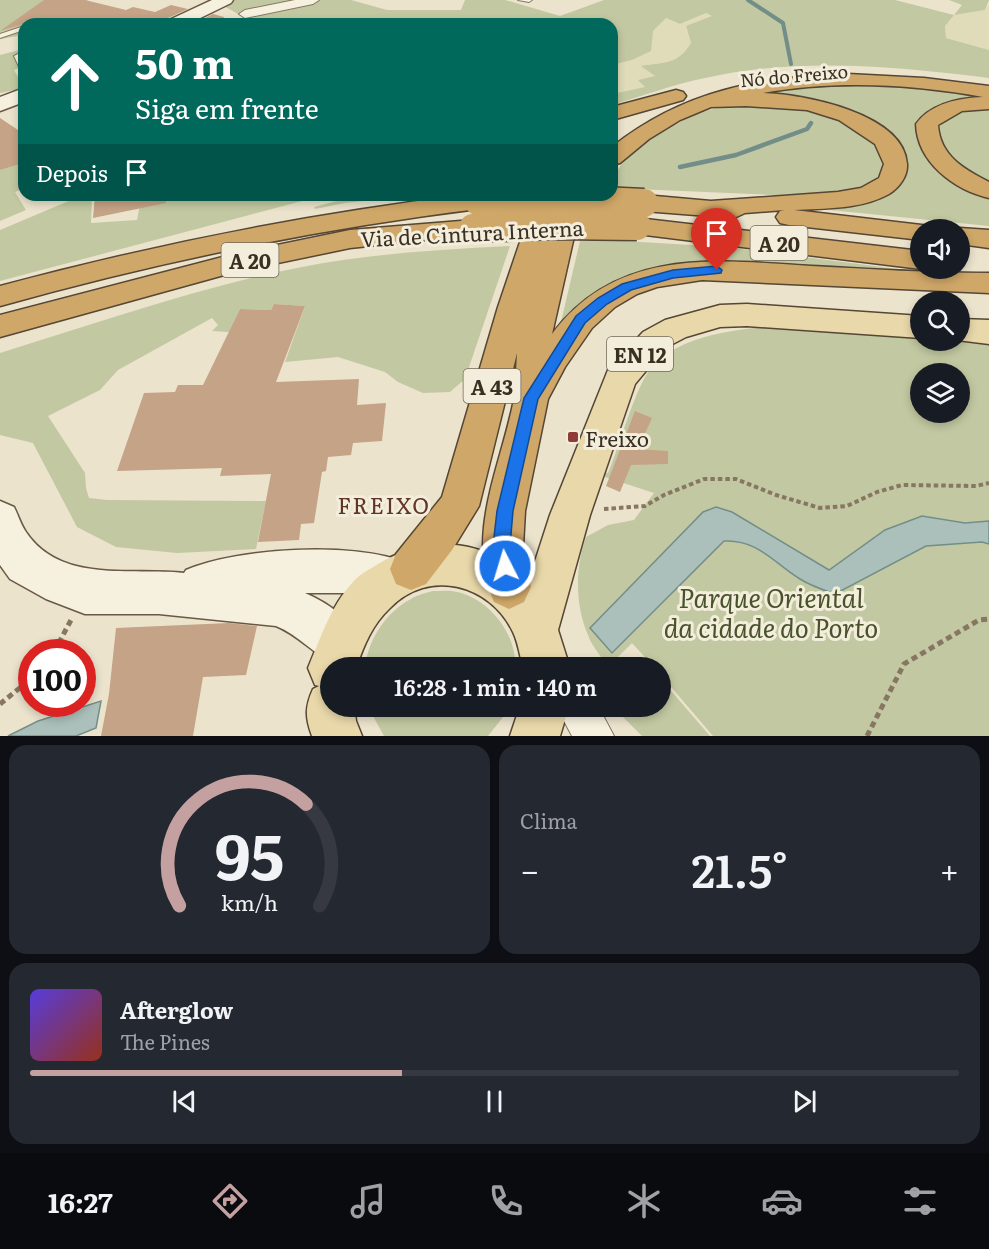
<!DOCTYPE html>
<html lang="pt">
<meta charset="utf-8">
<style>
:root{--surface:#171b24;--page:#242831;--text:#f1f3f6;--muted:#9ea1a6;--line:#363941;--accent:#c5a0a0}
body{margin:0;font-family:Literata,serif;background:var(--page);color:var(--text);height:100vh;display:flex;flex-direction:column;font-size:22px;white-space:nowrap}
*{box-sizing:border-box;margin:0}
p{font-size:20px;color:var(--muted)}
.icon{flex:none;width:33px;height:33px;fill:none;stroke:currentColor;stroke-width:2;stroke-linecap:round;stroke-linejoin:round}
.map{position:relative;height:736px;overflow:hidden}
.panel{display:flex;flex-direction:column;gap:9px;padding:9px;background:#0d0f14;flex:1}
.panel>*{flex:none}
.hud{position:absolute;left:18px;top:18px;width:600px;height:183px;border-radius:18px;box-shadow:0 3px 9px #0003;background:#00695c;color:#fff;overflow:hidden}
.tools{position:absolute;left:910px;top:219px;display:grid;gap:12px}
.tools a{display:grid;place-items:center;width:60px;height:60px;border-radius:50%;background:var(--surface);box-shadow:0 3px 9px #0003;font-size:30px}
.speed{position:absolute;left:18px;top:639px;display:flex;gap:12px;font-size:30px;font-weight:700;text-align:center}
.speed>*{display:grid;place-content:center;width:78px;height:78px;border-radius:50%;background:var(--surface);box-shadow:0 3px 9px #0003;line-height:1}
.speed .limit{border:9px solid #d22;background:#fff;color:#111}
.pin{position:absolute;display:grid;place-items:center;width:51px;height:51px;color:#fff;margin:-62px -26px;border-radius:50% 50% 50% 0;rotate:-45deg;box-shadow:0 0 6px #0007}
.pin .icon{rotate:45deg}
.me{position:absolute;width:66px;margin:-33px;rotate:355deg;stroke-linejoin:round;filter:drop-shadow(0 0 4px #0008)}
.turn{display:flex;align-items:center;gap:21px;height:126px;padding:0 18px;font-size:27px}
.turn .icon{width:78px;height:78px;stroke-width:2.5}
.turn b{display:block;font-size:42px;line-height:51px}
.then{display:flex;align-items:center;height:57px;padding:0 18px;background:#0003;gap:12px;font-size:22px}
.big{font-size:45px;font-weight:600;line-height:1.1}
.panel .card{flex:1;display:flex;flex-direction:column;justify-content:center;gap:9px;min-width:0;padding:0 21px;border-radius:18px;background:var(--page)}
.panel .dial{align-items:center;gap:0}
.dial svg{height:156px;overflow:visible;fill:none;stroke:var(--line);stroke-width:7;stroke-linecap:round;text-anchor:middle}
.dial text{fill:var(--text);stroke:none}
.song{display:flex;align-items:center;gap:18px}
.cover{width:72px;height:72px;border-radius:9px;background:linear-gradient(135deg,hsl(250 70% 55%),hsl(10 70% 35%))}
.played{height:6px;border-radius:3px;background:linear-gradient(90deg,var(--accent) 40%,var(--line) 40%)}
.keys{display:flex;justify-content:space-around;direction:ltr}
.heat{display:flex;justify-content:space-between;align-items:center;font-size:33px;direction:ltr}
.panel .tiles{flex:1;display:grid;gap:9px;grid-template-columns:1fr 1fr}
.card:last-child{grid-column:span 2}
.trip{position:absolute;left:320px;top:657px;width:351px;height:60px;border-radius:30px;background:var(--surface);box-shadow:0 3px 9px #0003;font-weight:600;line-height:60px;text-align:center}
.tab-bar{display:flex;height:96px;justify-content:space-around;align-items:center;background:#090b0e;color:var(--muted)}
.tab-bar .icon{width:42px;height:42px}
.tab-bar .active{color:var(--accent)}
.tab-bar b{font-size:27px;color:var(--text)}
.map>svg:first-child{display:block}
.farmland{fill:#e0dcba}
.green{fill:#c2c8a1;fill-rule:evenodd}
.water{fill:#acc0bb;stroke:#738e89;stroke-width:1.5}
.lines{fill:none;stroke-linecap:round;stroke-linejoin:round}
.stream-far1{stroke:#738e89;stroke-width:4}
.stream{stroke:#738e89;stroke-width:4.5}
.building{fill:#c5a386}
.lane-casing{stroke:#877762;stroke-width:2}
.street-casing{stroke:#877762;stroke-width:2}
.secondary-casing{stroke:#695844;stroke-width:3}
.primary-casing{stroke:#554635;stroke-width:3}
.highway-casing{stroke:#554635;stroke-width:3}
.path-far1{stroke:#877762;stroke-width:4;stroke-dasharray:4.5 3;stroke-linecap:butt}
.path{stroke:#877762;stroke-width:5;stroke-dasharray:6 4;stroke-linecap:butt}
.lane{fill:#f6f0df;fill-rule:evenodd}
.street{fill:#f6f0df;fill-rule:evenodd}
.secondary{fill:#f6f0df;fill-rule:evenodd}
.primary{fill:#e9d8a9;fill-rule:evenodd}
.highway{fill:#cfa768;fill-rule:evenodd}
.highway-bridge-far1-casing{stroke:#554635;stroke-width:25;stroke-linecap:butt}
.highway-bridge-casing{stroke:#554635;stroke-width:31;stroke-linecap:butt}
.highway-bridge-far1{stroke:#cfa768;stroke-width:22}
.highway-bridge{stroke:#cfa768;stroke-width:28}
.route{fill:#1a73e8;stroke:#114b97;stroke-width:1.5}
.poi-dot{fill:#903b38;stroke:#f3eddb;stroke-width:2}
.labels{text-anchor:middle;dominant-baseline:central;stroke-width:6;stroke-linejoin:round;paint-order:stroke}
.far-street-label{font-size:18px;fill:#392f23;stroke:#f3eddb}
.shield{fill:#f3eddb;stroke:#71685a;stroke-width:1.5}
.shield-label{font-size:20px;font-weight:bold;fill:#392f23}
.street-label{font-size:21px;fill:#392f23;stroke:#f3eddb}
.poi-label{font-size:21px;fill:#392f23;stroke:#f3eddb;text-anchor:start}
.neighbourhood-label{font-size:22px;letter-spacing:1.5px;fill:#613627;stroke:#f3eddb}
.near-park-label{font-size:26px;font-style:italic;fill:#48532c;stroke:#f3eddb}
</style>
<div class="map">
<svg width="989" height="736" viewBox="0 0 989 736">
<rect width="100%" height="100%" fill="#ebe3cc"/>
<!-- farmland -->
<g class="farmland">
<polygon points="989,5 989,50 946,38 945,26 954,15 985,10"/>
<polygon points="706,13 713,17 686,29 691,43 684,55 677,60 642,66 655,76 639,80 645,87 612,94 612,65 632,60 650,42 653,31 666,18 680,24"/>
</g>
<!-- green -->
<g class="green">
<polygon points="0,0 88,0 68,16 24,24 24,35 0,39"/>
<polygon points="233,0 305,0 238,14 222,5"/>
<path d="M319,0h32l36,10h74l4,-10h40l55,16 44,-16h291l59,15 8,-10 -13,-5h40l-4,10 -31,5 -9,11 1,12 43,12v28c-94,-12 -190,-21 -284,0 -31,6 -62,18 -93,27v-11l33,-7 -7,-7 17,-4 -14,-10c23,-4 37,-1 50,-23l-5,-17 26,-10 -6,-3 -26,11 -14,-6 -13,13 -2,20 -19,9 -20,5v-41h-355l-14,-7z"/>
<polygon points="23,49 24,66 14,70 18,77 24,79 24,88 0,93 0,55"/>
<path d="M831,84l89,2 69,10c-15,4 -31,2 -46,7 -10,3 -17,8 -22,16 -20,30 48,63 68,77v30l-189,-19 90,-18 -6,-57 -130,-38 20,-5z"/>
<path d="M754,101l74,11 45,26 12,28 -9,13 -10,7 -26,7 -65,2 -163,-7c0,-34 68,-69 97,-78 15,-4 30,-7 45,-9z"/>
<path d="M989,106v77c-16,-9 -64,-37 -47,-60 5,-6 12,-12 19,-14 8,-3 19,-2 28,-3z"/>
<polygon points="24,163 24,188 15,192 26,210 0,221 0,170"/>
<polygon points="83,195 92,195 91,223 137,220 142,195 325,195 0,281 0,230"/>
<polygon points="359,195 416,195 345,203 315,209 314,207"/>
<path d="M606,240l120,7 203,26 -211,-11c-39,2 -89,8 -122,31 -11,8 -21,18 -31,29h-4l19,-81z"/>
<path d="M510,246l-45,133 -15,13 -27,1 -25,-11 -13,-10 -47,-15 -53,5 20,-56 -31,-2 -3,6 -31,-1 -11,23 -17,-1 6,-6 -6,-7 -94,52 -18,20 -52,26 37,57 1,15 3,10 18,2 159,1 -10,48 -79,4 -61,-6 -39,-20 -44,-84 -33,-8v-82c112,-34 226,-76 343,-93 55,-8 111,-11 167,-14z"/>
<path d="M761,327l228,17v392h-276l-53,-62v-6l-6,-1 -22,-24 -24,24c-6,-10 -16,-20 -20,-32 -13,-30 -13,-67 -2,-98l22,-12 26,-5 20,-27 -52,-17 1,-4 5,1c11,-25 28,-89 44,-106 28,-30 70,-35 109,-40zM921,374h39v38h-39z"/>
<path d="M433,591c8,0 17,-1 24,1 32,7 60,42 58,75h-150c3,-27 21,-55 46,-68 6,-4 15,-6 22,-8z"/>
<polygon points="660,678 710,736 642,736 623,717 634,712 631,707 660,706"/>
<polygon points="368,707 368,706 507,707 503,717 488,736 384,736"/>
</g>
<!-- water -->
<g class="water">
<path d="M716,507l16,5 97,58 56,-40 37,-14 43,7 24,-2v23l-7,-2 -56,4 -91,48c-12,-4 -24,-8 -35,-15 -26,-16 -43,-40 -76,-38l-112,112 -22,-25 113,-116z"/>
<polygon points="101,701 96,728 76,736 8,736 38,721"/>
</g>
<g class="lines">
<!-- stream-far1 -->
<polyline class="stream-far1" points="748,0 783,23 791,64"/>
<!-- stream -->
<polyline class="stream" points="680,167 736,155 807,129 811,123"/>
</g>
<!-- building -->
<g class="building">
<polygon points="44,0 85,0 126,10 133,7 155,12 171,5 188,9 168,18 165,24 23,24 0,31"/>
<polygon points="213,14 224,17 223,24 193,24"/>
<polygon points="0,118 24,134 24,163 0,170"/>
<polygon points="95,195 165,195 166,203 93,218"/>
<polygon points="274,304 305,306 276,382 359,379 357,405 386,403 382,441 353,443 351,455 328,457 326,471 322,472 314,523 301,524 299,540 258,542 271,474 220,476 222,468 117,471 144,393 175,392 178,385 203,385 240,309 271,310"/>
<polygon points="635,411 652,418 638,449 668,451 668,464 631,465 620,492 606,486"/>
<polygon points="229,623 257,626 246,675 203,677 193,736 101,736 109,694 116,628"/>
</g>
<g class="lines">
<defs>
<g id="lane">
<polygon points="518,0 532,0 529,2"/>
<polygon points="24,26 24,30 0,38 0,34"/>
<polygon points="18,54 24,61 24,71 20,69 14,56"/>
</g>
<g id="street">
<polygon points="295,0 319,0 313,4 245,18 239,14 245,10"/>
<polygon points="556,706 598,706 614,736 572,736"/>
</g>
<g id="secondary">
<polygon points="212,0 233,0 231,3 188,24 167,24 169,20"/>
<polygon points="24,88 24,102 0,111 0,97"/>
<path d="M0,501l14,6c4,8 7,18 12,25 35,52 105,35 158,41l2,-3c52,-22 168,-29 221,-7l6,15 -6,15 -15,6 -47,-6h-40c23,10 45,25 55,49l-7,16 -16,7c-23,-10 -38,-30 -61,-39l-117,-12h-74l-39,-15 -36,-20 -10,-14z"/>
</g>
<g id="primary">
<path d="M747,304l174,12v22l-174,-12 -27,1 -34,10 -21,11 -30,36 -45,131 -32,115 12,38h-47c-3,-12 -5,-26 -10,-36 -23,-48 -84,-64 -123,-24 -18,17 -26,37 -34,60h-26v38h24l2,15 6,15h-50c-7,-19 -7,-29 1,-47l6,-3 -4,-1 -7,-17c14,-33 24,-67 51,-92 5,-4 13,-8 19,-12 40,-24 85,-27 126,-3 10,6 18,10 25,19l21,-65 58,-145 35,-38 22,-12 55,-15z"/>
<polygon points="960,319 989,320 989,344 957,340 960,340"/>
<polygon points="520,706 569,706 560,736 510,736"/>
</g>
<g id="highway">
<path d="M848,74l76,4 65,8v23l-27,2 -24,14c2,31 26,44 51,57v16c-35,-8 -72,-36 -73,-74 15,-21 43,-26 67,-27 -70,-13 -149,-17 -220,-4 39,1 141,20 144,71 1,12 -8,24 -18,30 -29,16 -64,14 -95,16l136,16 3,4h-12v10l-132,-15 -9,-2 -4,-6 4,-6 4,-1 -39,3 -11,5 -90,-7 -9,-3 -4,-5 4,-5 9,-3 67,6 127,-9 23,-4 18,-10 5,-14 -9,-20 -36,-24 -32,-10 -61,-4 -35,1 -31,13 -31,19 -29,24 -8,2v-18c72,-57 147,-70 236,-73z"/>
<polygon points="676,90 683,92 686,96 683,100 612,120 612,107"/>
<path d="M465,195h19l7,6 -4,5 -9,3c-162,20 -321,53 -478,97v-20c153,-41 308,-72 465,-91z"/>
<path d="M562,195l7,6 -2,3 3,-4 9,-3 9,3 4,5 -19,36 -21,93c65,-87 163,-74 259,-68 60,3 119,7 178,7v20l-287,-13 -45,7 -20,7 -22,13 -23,21 -27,39 -17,32 -23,112 -2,35 8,41 -7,15 -15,7 -15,-7c-29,-69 7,-135 20,-203 2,-15 2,-31 3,-46l-38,153 -27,44 -26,34 -15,6 -15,-6 -6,-15 6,-15 46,-57 56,-190 22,-65 27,-46z"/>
<polygon points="637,218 921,251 921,268 924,268 921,269 637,234 628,232 624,226 628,220"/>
<polygon points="473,220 482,222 486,228 482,234 350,248 235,272 0,337 0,315 234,254 350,230"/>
<polygon points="960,228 989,230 989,248 960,244 960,230 952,230"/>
</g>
</defs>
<!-- lane casing -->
<use href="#lane" class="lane-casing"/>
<!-- street casing -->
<use href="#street" class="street-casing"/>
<!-- secondary casing -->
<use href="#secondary" class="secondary-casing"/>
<!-- primary casing -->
<use href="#primary" class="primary-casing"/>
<!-- highway casing -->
<use href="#highway" class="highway-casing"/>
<!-- path-far1 -->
<polyline class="path-far1" points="604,509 645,506 664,495 704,479 736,479 776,495 820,508 847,506 877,492 902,485 976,486 989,483"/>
<!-- path -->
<g class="path">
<polyline points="54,652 71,620"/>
<polyline points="0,704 32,678"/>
<polyline points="867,736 904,664 979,620 989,619"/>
</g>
<!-- lane -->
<use href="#lane" class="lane"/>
<!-- street -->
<use href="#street" class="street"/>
<!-- secondary -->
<use href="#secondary" class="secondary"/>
<!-- primary -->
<use href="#primary" class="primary"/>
<!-- highway -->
<use href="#highway" class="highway"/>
<defs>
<polyline id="highway-bridge-far1" points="536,200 571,200"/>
<g id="highway-bridge">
<polyline points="478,201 559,199 644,203"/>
<polyline points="473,228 555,225 637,226"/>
</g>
</defs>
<!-- highway-bridge-far1 casing -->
<use href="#highway-bridge-far1" class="highway-bridge-far1-casing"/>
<!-- highway-bridge casing -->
<use href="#highway-bridge" class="highway-bridge-casing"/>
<!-- highway-bridge-far1 -->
<use href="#highway-bridge-far1" class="highway-bridge-far1"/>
<!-- highway-bridge -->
<use href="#highway-bridge" class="highway-bridge"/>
</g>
<!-- route -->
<polygon class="route" points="717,266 722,270 721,273 673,278 631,290 607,304 585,323 538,399 513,511 510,546 514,566 512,573 505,575 499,573 493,546 497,511 524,398 576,316 598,298 622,284 673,270"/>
<!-- markers -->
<rect class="poi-dot" x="567" y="431" width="12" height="12" rx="3"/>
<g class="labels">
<!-- far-street labels -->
<g class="far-street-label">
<text transform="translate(794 75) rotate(-5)">Nó do Freixo</text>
</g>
<!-- shield labels -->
<g class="shield">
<rect x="750.5" y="226" width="57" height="34" rx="4.5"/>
<rect x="221.5" y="243" width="57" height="34" rx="4.5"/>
<rect x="607" y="337" width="66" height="34" rx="4.5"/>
<rect x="463.5" y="369" width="57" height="34" rx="4.5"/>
</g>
<g class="shield-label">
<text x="779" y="243">A 20</text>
<text x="250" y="260">A 20</text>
<text x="640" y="354">EN 12</text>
<text x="492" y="386">A 43</text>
</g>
<!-- street labels -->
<g class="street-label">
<text transform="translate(472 232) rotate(-3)">Via de Cintura Interna</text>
</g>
<!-- poi labels -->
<g class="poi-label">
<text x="585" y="437">Freixo</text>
</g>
<!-- neighbourhood labels -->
<g class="neighbourhood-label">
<text x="384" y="504">FREIXO</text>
</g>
<!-- near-park labels -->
<g class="near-park-label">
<text x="771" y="596">Parque Oriental<tspan x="771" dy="30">da cidade do Porto</tspan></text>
</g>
</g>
</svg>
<div class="tools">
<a><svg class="icon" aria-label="sound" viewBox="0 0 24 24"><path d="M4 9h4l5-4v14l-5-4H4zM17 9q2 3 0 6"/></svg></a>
<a><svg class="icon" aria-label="search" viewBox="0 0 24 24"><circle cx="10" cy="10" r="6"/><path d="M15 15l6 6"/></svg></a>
<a><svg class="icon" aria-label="layers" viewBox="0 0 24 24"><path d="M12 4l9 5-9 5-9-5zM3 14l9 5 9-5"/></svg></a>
</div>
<div class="speed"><div class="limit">100</div></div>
<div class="pin" style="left:717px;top:270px;background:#d93025"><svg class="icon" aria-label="arrive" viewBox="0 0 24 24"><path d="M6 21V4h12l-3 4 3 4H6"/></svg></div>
<svg class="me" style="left:505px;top:566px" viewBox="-20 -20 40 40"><circle r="17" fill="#1a73e8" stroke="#fff" stroke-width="3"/><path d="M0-11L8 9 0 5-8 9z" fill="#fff"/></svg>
<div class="trip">16:28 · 1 min · 140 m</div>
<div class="hud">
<div class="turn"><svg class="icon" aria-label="ahead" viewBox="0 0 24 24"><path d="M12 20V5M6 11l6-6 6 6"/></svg><div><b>50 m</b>Siga em frente</div></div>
<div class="then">Depois<svg class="icon" aria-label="arrive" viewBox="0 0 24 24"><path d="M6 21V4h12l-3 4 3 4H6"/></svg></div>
</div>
</div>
<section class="panel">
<div class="tiles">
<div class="card dial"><svg viewBox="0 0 100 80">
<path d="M14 69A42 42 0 1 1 86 69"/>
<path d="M14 69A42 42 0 0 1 79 17" stroke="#c5a0a0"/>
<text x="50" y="56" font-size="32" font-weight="700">95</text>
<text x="50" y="72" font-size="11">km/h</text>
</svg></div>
<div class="card"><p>Clima</p>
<div class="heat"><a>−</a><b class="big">21.5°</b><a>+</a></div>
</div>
<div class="card">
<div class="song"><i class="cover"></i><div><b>Afterglow</b><p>The Pines</p></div></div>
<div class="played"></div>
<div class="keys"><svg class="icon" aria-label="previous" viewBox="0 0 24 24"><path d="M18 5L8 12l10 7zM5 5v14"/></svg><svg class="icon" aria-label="pause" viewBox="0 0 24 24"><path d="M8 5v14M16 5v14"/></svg><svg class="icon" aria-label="next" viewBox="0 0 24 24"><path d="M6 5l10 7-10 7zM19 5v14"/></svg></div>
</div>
</div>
</section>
<nav class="tab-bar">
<b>16:27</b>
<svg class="icon active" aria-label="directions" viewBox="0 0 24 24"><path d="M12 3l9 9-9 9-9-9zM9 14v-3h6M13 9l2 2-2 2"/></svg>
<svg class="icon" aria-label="music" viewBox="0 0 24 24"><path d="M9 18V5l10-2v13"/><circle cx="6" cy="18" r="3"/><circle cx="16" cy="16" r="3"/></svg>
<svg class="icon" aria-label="phone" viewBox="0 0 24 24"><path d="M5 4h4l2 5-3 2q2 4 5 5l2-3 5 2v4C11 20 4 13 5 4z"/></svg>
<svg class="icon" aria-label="climate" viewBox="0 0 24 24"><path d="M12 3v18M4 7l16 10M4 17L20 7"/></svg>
<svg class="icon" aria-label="car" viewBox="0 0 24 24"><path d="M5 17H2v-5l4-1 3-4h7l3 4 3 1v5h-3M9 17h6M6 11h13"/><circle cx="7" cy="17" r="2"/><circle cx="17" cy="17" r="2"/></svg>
<svg class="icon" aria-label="filters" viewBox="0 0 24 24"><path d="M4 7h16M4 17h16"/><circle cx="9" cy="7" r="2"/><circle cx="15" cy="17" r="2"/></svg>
</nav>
